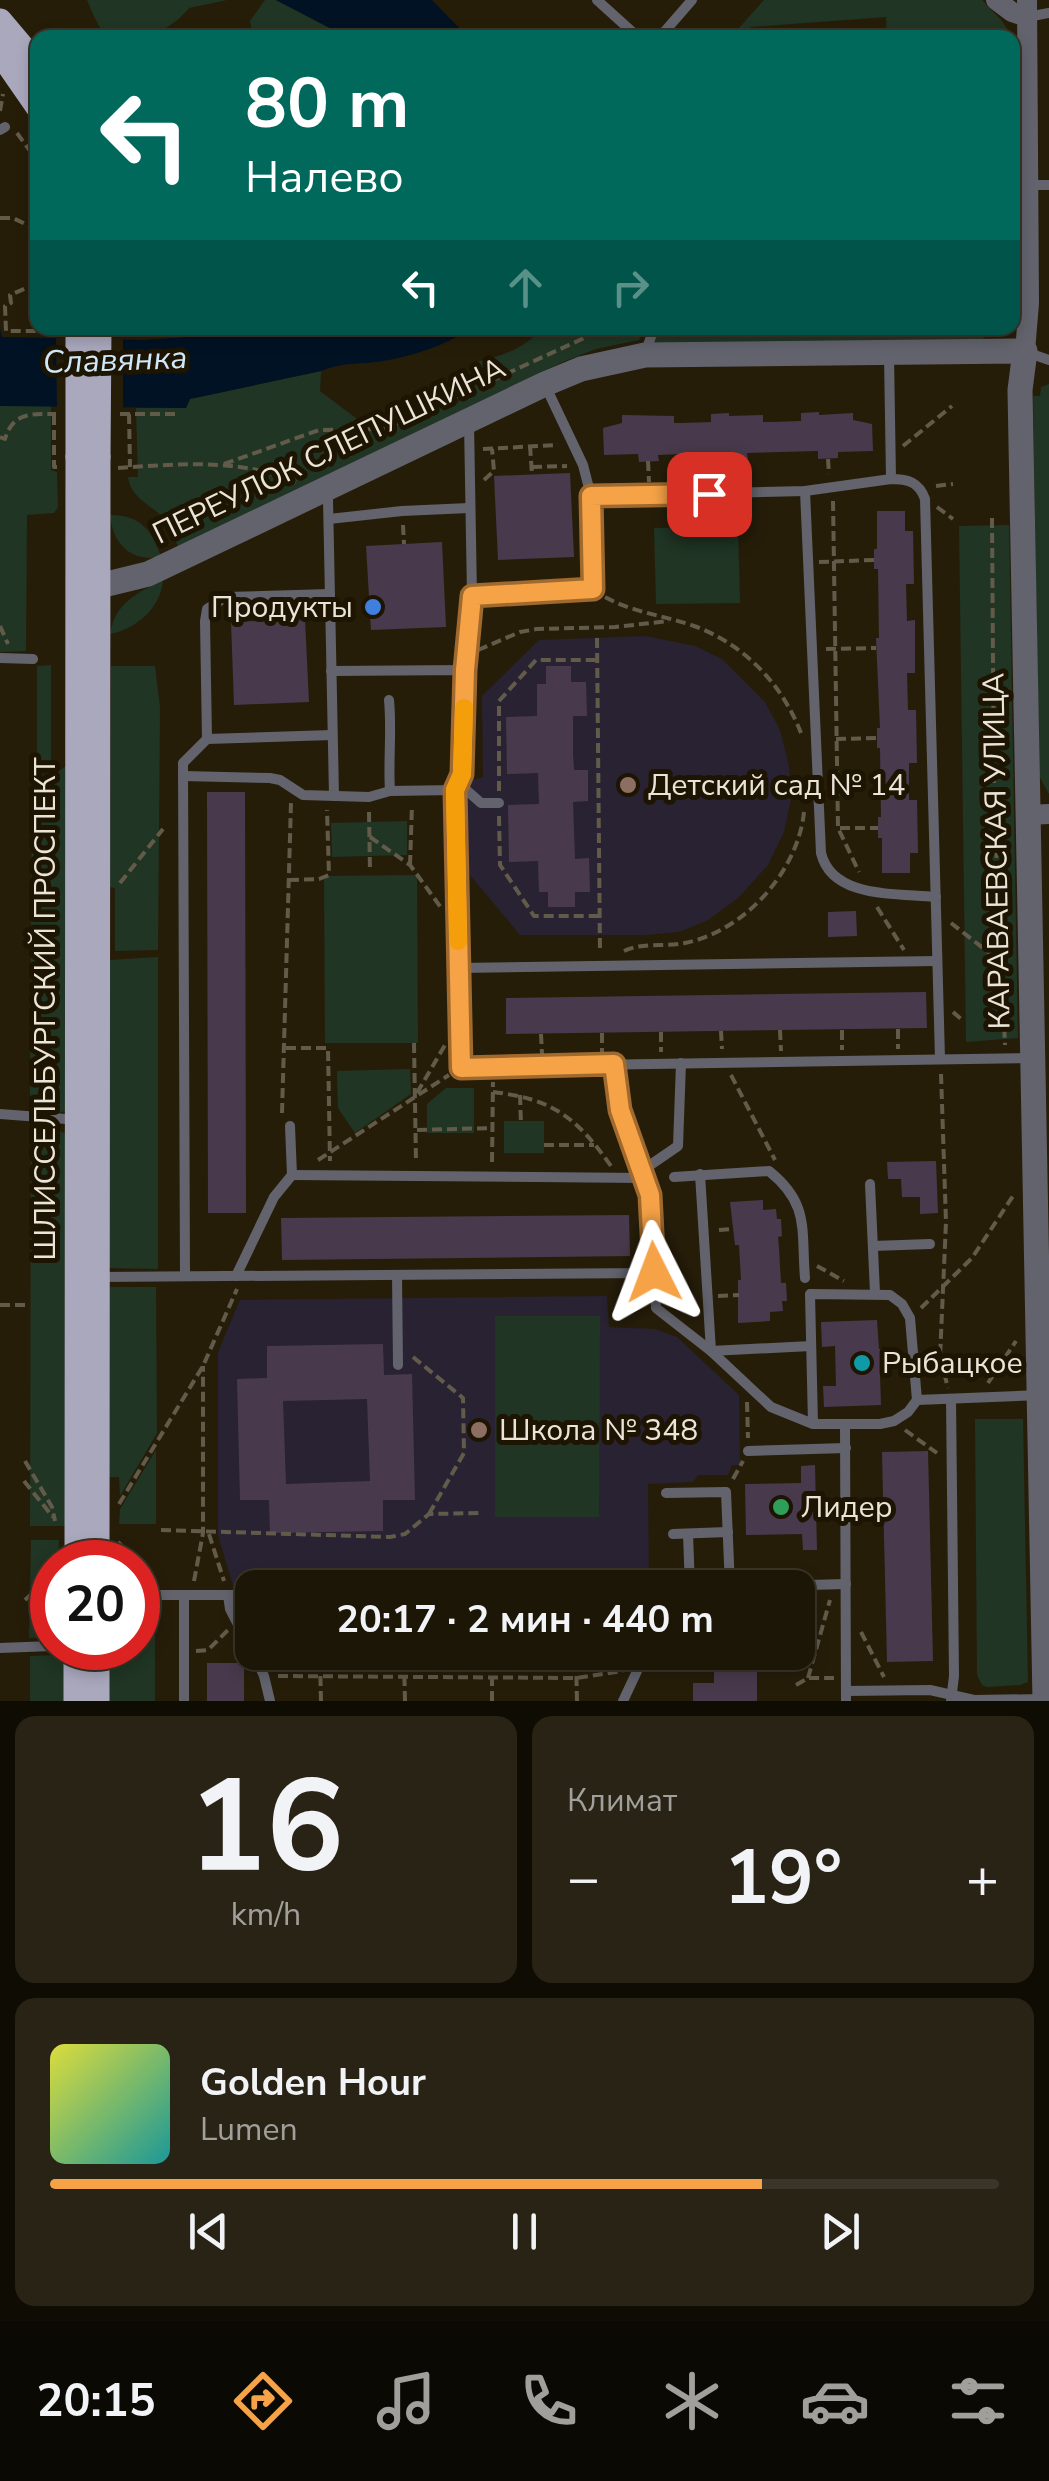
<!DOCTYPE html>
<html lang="ru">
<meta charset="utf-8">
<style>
:root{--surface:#1c1607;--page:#292315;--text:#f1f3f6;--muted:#a09f9b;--line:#3a3528;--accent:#f6a247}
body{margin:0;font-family:"Nunito Sans",sans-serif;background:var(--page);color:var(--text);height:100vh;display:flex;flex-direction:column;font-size:38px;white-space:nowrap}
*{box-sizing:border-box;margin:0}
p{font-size:32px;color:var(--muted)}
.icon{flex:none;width:55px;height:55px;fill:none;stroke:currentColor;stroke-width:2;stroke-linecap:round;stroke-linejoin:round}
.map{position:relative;height:1701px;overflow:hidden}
.side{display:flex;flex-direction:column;gap:15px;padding:15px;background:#0f0c04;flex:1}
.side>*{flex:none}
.hud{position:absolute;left:30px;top:30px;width:990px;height:305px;border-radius:20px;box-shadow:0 5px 15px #0003,0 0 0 2px var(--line);background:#00695c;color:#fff;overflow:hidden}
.speed{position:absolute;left:30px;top:1540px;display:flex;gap:20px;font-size:50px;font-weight:700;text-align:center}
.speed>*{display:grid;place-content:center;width:130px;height:130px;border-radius:50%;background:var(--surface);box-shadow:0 5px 15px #0003,0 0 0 2px var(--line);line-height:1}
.speed .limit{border:15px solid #d22;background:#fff;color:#111}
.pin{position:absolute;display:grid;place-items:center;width:85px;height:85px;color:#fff;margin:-42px;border-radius:20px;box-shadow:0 5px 15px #0006}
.me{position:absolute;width:110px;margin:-55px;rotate:357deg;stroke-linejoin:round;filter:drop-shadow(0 0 8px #0008)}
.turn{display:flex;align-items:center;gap:35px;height:210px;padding:0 50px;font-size:45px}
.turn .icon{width:130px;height:130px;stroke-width:2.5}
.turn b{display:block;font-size:70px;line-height:85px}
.lanes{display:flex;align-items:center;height:95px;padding:0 50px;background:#0003;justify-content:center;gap:50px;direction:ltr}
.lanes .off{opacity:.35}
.big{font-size:75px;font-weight:700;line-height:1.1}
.side .widget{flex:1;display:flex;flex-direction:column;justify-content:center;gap:15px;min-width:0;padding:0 35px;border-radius:20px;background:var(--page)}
.side .dial{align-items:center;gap:0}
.dial b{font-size:130px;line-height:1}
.song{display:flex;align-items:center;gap:30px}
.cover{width:120px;height:120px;border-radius:15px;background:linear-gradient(135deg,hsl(60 70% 55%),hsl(180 70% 35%))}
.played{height:10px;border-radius:5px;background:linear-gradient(90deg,var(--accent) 75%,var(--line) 75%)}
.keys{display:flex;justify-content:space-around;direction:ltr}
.heat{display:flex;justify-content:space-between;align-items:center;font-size:55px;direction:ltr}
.side .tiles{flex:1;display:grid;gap:15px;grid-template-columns:1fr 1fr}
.widget:last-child{grid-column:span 2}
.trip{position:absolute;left:235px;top:1570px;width:580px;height:100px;border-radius:20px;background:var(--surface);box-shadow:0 5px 15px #0003,0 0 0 2px var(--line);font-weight:700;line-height:100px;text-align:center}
.tabs{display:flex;height:160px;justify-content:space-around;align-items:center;background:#0b0903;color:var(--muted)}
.tabs .icon{width:70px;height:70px}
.tabs .current{color:var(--accent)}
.tabs b{font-size:45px;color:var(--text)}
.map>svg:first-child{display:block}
.industrial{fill:#282232}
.green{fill:#203524}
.water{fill:#001223}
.pier{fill:#261d09}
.building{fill:#483a4c;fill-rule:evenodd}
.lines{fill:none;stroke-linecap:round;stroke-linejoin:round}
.path{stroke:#635b4a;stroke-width:4;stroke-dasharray:10 5;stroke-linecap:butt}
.service{stroke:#63636d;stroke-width:10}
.minor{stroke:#63636d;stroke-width:20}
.tertiary{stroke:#63636d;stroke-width:25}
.primary{stroke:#aaa8bd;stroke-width:25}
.primary-bridge{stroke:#aaa8bd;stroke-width:25}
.route-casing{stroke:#a0692e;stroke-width:25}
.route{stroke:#f6a247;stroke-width:18}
.slow{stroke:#f59e0b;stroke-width:18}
.shop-dot{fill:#3f7fe0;stroke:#1d1402;stroke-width:4}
.education-dot{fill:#8d6e63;stroke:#1d1402;stroke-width:4}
.culture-dot{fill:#0f9aa8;stroke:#1d1402;stroke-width:4}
.leisure-dot{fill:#2e9e5b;stroke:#1d1402;stroke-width:4}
.labels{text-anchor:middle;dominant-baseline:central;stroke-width:10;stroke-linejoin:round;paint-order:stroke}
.street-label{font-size:30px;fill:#ebe5d9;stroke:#1d1402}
.poi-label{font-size:30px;fill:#ebe5d9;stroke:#1d1402;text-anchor:start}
.water-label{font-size:32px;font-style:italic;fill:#d0e8fb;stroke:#1d1402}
</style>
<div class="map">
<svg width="1049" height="1701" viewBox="0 0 1049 1701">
<rect width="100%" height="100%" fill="#261d09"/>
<!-- industrial -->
<g class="industrial">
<polygon points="645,636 695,646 722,659 765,702 780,730 789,766 791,799 784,832 768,865 738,898 708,920 679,932 646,935 520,935 465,869 462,794 466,782 483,777 482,696 539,640"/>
<polygon points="607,1296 609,1327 655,1329 677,1337 739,1395 740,1465 732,1465 728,1475 698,1475 693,1482 648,1484 649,1583 233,1586 218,1535 218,1352 240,1300"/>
</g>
<!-- green -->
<g class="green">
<path d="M87,0h140l-38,8c-15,20 -56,42 -81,28 -10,-7 -16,-25 -21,-36z"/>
<polygon points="265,0 276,0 347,37 253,37 250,21"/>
<polygon points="764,0 982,0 1002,21 1012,37 887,37 886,17 751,27 743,37 730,38"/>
<polygon points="1012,40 1017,51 1019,289 1013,312"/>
<path d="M542,328h102l-5,12 -43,9 -31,12 -387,186c-3,-8 -6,-17 -11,-25 -13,-17 -36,-22 -39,-45h10l-2,-69h50l4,-9 131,-28 -1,20 41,31 11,-5 6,4c21,-1 25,-26 49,-21l5,8 23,-2c10,-12 24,-29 21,-44 25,-5 51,-15 66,-34z"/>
<polygon points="663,328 1001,328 982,339 652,347 653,340"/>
<polygon points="1049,384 1049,794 1039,776 1033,396 1040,396 1041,387"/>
<polygon points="51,405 51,470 57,472 58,507 54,513 27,515 26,651 0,652 0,406"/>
<path d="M110,515c30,0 42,15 51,42 -30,5 -48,-12 -51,-42z"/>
<polygon points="1009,525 1018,1038 966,1042 959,526"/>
<polygon points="738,526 740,603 656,604 654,528"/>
<path d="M163,580c-2,28 -27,49 -53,54 5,-31 27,-41 53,-54z"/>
<polygon points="51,665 51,760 37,771 37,666"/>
<polygon points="111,666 155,666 160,707 158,950 115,951 115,888 110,887"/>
<polygon points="66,766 66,1111 57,1113 30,1109 32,790"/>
<polygon points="407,821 407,855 332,857 331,823"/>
<polygon points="417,875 418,1043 325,1043 324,876"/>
<polygon points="158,957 158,1269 109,1268 110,960"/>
<polygon points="410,1069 411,1094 355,1133 338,1108 337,1071"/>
<polygon points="446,1088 474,1088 474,1133 427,1133 427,1104"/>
<rect x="504" y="1121" width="40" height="32"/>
<polygon points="31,1126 66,1133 65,1526 30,1526"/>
<polygon points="109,1287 156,1287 157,1433 120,1496 119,1477 109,1477"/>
<polygon points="495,1316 600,1316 599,1517 495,1517"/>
<polygon points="975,1419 1023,1419 1028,1682 1020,1685 987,1687 982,1685 977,1675"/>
<polygon points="156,1450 156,1524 119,1524 120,1509"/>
<polygon points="31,1540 59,1540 58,1562 52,1562 52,1637 29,1638"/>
<polygon points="155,1603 155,1701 108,1701 108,1648 138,1648 138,1604"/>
<polygon points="60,1655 65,1657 65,1701 30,1701 30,1656"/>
</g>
<!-- water -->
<g class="water">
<polygon points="276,0 432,0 468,37 347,37"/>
<path d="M191,328h281c-29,19 -70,32 -105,35 -18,1 -29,1 -46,8l-131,28 -4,9 -186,-2v-77l2,8 141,3 45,-3z"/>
</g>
<!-- pier -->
<polygon class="pier" points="56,332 123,334 123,413 57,410"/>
<!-- building -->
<g class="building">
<polygon points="819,412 819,415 853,413 853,420 872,424 873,451 838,452 838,458 818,459 818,451 747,453 748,459 728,460 728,452 658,455 659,461 639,462 638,454 604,455 603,428 622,423 622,415 674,416 674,423 682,423 711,422 711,414 729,413 729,416 763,415 763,422 772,422 801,421 801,413"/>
<polygon points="570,473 574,557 498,560 494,476"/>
<polygon points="877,511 905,511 905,531 913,531 914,584 906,584 907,621 915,620 915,673 907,673 908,710 916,710 917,763 909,763 909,800 917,800 918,853 910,853 910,873 882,873 882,838 878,838 878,817 881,817 880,748 877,748 877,728 880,728 876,638 879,638 878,569 874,569 874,549 877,549"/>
<polygon points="442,542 446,627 371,630 366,546"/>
<polygon points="305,619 309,702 234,705 231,622"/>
<polygon points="546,666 571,666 571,682 586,682 587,716 573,716 573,754 574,770 588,770 588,801 573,802 575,859 589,858 590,892 575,892 575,907 548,907 548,892 539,892 538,861 509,862 508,805 539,804 538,773 507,774 506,717 537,716 537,684 546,684"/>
<polygon points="207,792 245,792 246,1213 208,1213"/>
<polygon points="856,911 857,936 828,937 828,912"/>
<polygon points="926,992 927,1028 506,1034 506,998"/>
<polygon points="936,1161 938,1213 920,1214 920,1197 902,1197 901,1179 888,1179 887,1162"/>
<polygon points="763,1200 763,1210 776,1209 777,1219 781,1219 782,1236 778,1237 779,1248 781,1283 786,1283 787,1301 782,1301 783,1311 770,1312 770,1321 738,1323 738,1280 741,1280 739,1245 735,1245 730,1202"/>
<polygon points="629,1215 630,1256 282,1260 281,1218"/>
<polygon points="877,1320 879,1349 888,1348 888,1362 889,1375 880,1375 881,1405 824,1407 823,1386 836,1386 835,1346 822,1347 821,1322"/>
<path d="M383,1344l1,31 28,-1 3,126h-32v31l-113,2 -1,-33h-29l-3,-121 30,-1v-32zM367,1399l3,82 -84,3 -3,-83z"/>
<polygon points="928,1451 933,1661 887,1662 882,1452"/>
<polygon points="815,1465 817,1550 803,1550 802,1534 746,1535 745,1484 801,1483 801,1466"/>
<rect x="207" y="1663" width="37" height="38"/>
<polygon points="714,1669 757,1669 757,1701 693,1701 693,1683 714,1683"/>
</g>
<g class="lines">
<!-- path -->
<g class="path">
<polyline points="0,111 3,94"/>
<polyline points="17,133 38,162"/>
<polyline points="0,218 13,218 38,230"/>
<polyline points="38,283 10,295 11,303 5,306 6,331 55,331"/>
<polyline points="120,333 147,334 179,329"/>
<polyline points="120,414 175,414"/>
<polyline points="129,414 130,467"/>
<polyline points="54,415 54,467 58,467"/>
<path d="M0,437l5,2c8,-27 26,-25 51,-25"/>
<polyline points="530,446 532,474"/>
<polyline points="903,446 952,406"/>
<polyline points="483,449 558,445"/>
<polyline points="828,459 829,474"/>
<polyline points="738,460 738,480"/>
<polyline points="648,461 649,482"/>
<polyline points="224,464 319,430 386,429 582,339 600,328"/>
<polyline points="532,467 567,466"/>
<path d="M118,468c60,-4 122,-10 178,14"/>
<polyline points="484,480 494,471 492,449"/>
<polyline points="936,486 953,484"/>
<polyline points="833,501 838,828 859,872"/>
<polyline points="937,507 953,519"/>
<polyline points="992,518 994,801 1005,1045"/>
<polyline points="403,525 404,544"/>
<polyline points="819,562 874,560"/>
<path d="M605,597c29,16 58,18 89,29 50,18 88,58 107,107"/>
<polyline points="0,626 8,644"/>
<polyline points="597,638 600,953"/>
<polyline points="826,649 876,648"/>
<polyline points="478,650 520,632 537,629 615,627 669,621"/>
<polyline points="836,739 877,738"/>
<polyline points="499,791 499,701 536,660 597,660"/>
<polyline points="369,812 370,872"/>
<polyline points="499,816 500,865 534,916 598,916"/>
<polyline points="840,828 878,828"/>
<polyline points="370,837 410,865 442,909"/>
<polyline points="410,865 412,805"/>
<polyline points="289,880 319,879 329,875 327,810"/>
<polyline points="120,883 163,829"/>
<polyline points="877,907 904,950"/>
<polyline points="951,923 1002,963"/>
<path d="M624,951c18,-9 41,-4 61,-8 60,-12 113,-72 119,-131"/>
<polyline points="953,1012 961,1019"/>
<polyline points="898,1029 898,1049"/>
<polyline points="780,1030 781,1051"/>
<polyline points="842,1030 842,1050"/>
<polyline points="721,1031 722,1049"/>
<polyline points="661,1032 661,1052"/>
<polyline points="602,1033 602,1053"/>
<polyline points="541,1034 542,1054"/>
<polyline points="414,1043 416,1162"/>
<polyline points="286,1048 328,1048 330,1161"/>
<polyline points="941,1074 946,1222 940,1357 948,1388"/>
<polyline points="731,1075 775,1160"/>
<path d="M493,1092c60,7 83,25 118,74"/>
<polyline points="417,1093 445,1045"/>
<polyline points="520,1095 521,1125"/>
<polyline points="282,1113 291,803"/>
<polyline points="417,1130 493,1128"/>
<polyline points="544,1145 594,1145"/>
<polyline points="318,1160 449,1075"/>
<polyline points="492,1162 493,1082"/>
<polyline points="719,1230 734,1229"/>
<polyline points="817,1266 844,1281"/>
<polyline points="718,1296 739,1295"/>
<polyline points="0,1305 25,1305"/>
<polyline points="921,1308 972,1258 1013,1196"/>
<polyline points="413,1357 463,1398 464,1453 429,1514"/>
<polyline points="988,1383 1016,1341"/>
<polyline points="747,1402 748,1438"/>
<polyline points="905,1430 937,1453"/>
<polyline points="25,1461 52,1507 55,1521"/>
<polyline points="733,1479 743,1461"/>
<polyline points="24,1481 53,1517"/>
<polyline points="119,1504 203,1366 237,1289"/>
<polyline points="161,1530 390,1537 405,1534 429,1514 482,1513"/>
<polyline points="209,1534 224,1581"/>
<polyline points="118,1542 137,1562"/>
<polyline points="138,1563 155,1581"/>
<polyline points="194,1581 203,1533 203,1366"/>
<polyline points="25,1600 52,1576"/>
<polyline points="861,1632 884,1677"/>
<polyline points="196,1651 208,1650 228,1630"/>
<polyline points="320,1661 321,1701"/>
<polyline points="404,1661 405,1701"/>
<polyline points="492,1661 492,1701"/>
<polyline points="576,1661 577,1701"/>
<polyline points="278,1676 576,1678 623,1671"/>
<polyline points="808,1678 830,1600"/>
<polyline points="796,1685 808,1678 834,1678"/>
</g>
<!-- service -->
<g class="service">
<polyline points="597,0 639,38"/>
<polyline points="1027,17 1049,13"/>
<polyline points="659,38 692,0"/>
<polyline points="0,130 5,127"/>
<polyline points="1029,185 1049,185"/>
<polyline points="1026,352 1049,360"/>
<polyline points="645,354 654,328"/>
<polyline points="889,355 891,479"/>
<polyline points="325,491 328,499 334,796"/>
<path d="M805,491l16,362c11,46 76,40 115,44"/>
<path d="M591,496l214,-5 86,-12c17,0 28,3 34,20l15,560"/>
<polyline points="329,519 402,511 469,508"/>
<polyline points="330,594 226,597 207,609 205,621 207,739 332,735"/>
<polyline points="472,596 593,589 591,496 583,465 545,385"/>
<polyline points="0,658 33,659"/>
<polyline points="465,670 472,596 469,422"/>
<polyline points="331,671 465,670 462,773 455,790 458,968 937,961"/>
<path d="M389,700c3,31 -1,61 1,91"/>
<polyline points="183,776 270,778 280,780 303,795 369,797 390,791 455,790"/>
<polyline points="464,788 481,803 499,803"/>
<polyline points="458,968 461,1067 1034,1058"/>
<polyline points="614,1064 620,1110 650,1195 654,1273"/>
<polyline points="0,1114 79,1120"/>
<polyline points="640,1172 678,1146 681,1063"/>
<polyline points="700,1174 711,1351 811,1346"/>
<polyline points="292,1175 643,1178"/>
<path d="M674,1177l95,-6c41,33 32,58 36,107"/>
<polyline points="870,1184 875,1293"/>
<polyline points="873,1246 930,1244"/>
<polyline points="397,1275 398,1365"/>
<polyline points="185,1276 183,763 207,739"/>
<polyline points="236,1276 274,1197 292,1175 290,1126"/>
<polyline points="100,1277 654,1273 656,1308 711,1351 771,1407 813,1424 880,1424 894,1421 908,1412 917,1400 910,1318 902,1304 890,1295 810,1294 813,1424"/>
<polyline points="951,1399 954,1676 951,1701"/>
<polyline points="917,1400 1040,1395"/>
<polyline points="845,1425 846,1701"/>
<polyline points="748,1451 846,1448"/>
<polyline points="666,1493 726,1492 730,1587"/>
<polyline points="673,1534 728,1532"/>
<polyline points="688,1534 690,1588"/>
<polyline points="704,1588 846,1584"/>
<polyline points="138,1595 252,1595"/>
<polyline points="184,1595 184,1701"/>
<polyline points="228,1595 230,1609 252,1652"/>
<polyline points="0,1648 52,1646"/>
<polyline points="253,1652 264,1676 270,1701"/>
<polyline points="846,1691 930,1690 974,1700 1044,1699"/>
<polyline points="623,1701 638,1669 639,1652"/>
</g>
<!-- minor -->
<g class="minor">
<polyline points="996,0 1012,12 1027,17"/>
<polyline points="1025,351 1029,303 1027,0"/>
<polyline points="1028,815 1049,814"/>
</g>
<!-- tertiary -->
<polyline class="tertiary" points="80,587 99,586 148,574 545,384 581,369 645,355 1025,351 1020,390 1045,1701"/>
<!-- primary -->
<g class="primary">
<polyline points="0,21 38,66"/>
<polyline points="0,52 38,107"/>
<polyline points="77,1562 78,457"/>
<polyline points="97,1562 98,457"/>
<polyline points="76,1648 76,1701"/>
<polyline points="97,1701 97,1648"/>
</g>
<!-- primary-bridge -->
<g class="primary-bridge">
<polyline points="78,457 78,328"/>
<polyline points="98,457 99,328"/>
</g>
</g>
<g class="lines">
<defs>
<polyline id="route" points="654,1272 650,1195 620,1110 614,1064 461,1068 455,790 462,774 465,670 472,596 593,589 591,496 709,494"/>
</defs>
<!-- route casing -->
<use href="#route" class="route-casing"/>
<!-- route -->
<use href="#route" class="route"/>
<!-- slow -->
<polyline class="slow" points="458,941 455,790 462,774 464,708"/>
</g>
<!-- markers -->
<circle class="shop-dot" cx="373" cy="607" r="10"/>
<g class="education-dot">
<circle cx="628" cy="785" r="10"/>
<circle cx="479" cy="1430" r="10"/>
</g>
<circle class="culture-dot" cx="862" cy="1363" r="10"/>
<circle class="leisure-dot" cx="781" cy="1507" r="10"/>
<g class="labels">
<!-- street labels -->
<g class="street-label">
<text transform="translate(329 451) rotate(-26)">ПЕРЕУЛОК СЛЕПУШКИНА</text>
<text transform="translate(997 851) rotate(-91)">КАРАВАЕВСКАЯ УЛИЦА</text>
<text transform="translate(45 1009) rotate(-90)">ШЛИССЕЛЬБУРГСКИЙ ПРОСПЕКТ</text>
</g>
<!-- poi labels -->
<g class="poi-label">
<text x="353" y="607" text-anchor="end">Продукты</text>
<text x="648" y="785">Детский сад № 14</text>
<text x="882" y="1363">Рыбацкое</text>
<text x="499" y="1430">Школа № 348</text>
<text x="801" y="1507">Лидер</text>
</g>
<!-- water labels -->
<g class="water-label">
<text transform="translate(115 360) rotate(-2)">Славянка</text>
</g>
</g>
</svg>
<div class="speed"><div class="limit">20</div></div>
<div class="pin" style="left:709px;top:494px;background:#d93025"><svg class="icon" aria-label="arrive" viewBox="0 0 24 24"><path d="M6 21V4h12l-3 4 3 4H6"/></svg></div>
<svg class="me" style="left:654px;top:1272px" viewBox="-20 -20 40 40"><path d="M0-17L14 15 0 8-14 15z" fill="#f6a247" stroke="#fff" stroke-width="4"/></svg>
<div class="trip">20:17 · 2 мин · 440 m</div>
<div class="hud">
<div class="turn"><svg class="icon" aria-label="left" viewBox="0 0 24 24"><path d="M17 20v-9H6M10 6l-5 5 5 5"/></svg><div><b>80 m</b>Налево</div></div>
<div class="lanes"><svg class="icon" aria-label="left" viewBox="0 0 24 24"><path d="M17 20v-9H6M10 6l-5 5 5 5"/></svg><svg class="icon off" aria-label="ahead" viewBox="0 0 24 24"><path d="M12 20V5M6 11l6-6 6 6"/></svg><svg class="icon off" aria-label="right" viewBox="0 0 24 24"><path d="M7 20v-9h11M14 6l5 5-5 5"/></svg></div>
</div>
</div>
<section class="side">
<div class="tiles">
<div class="widget dial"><b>16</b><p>km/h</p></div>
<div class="widget"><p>Климат</p>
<div class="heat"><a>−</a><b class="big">19°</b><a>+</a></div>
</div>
<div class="widget">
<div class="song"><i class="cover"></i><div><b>Golden Hour</b><p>Lumen</p></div></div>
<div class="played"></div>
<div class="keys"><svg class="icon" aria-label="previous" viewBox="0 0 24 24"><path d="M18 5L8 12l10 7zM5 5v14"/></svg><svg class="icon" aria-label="pause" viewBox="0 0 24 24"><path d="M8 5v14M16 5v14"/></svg><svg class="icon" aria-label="next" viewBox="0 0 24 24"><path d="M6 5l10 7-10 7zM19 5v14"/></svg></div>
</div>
</div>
</section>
<nav class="tabs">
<b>20:15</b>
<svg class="icon current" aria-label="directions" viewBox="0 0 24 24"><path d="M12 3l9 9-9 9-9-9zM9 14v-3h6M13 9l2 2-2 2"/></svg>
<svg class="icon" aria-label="music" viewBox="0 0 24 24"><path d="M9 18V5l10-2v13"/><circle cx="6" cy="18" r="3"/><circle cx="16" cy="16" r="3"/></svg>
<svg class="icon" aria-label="phone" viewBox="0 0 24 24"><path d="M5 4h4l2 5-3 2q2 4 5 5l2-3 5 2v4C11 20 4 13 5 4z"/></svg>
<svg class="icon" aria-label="climate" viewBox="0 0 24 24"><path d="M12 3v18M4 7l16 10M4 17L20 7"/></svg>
<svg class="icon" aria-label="car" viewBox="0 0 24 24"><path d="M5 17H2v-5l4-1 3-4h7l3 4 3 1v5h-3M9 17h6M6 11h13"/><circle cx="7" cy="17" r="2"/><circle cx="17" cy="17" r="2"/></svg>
<svg class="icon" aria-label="filters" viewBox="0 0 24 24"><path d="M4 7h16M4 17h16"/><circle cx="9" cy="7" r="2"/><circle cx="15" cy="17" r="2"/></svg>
</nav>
